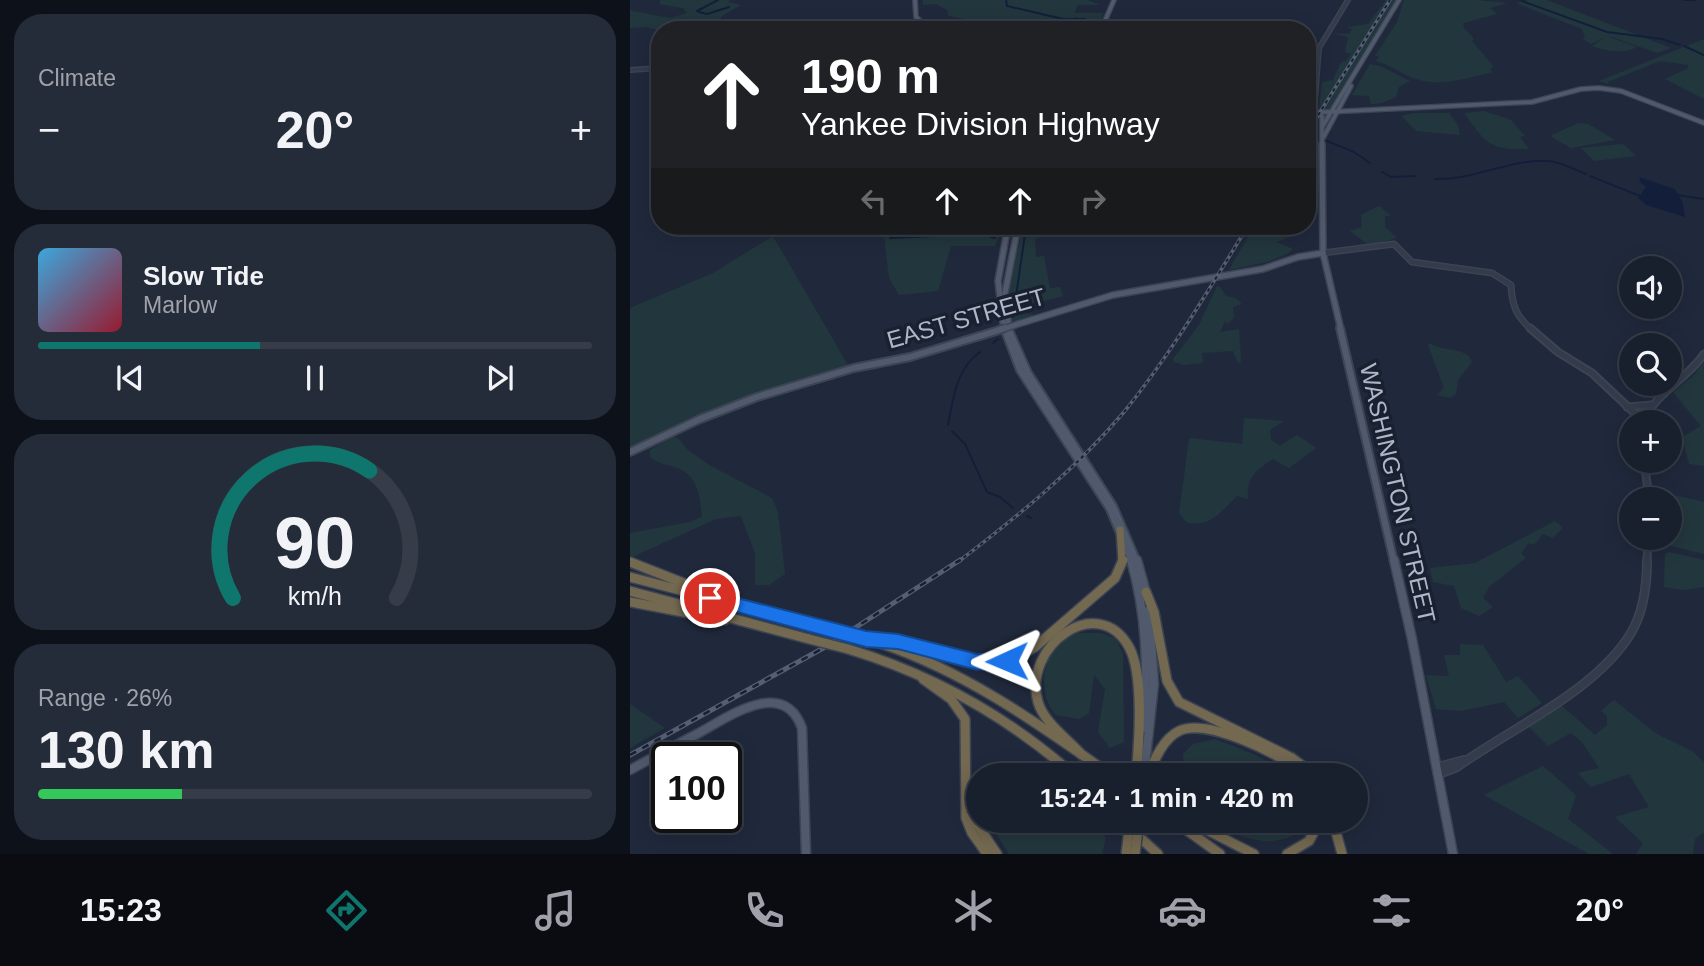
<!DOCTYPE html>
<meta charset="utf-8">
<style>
:root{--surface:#181f2d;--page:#252c39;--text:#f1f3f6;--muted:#9fa2aa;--line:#363d49;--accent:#0f766e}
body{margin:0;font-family:Arial,sans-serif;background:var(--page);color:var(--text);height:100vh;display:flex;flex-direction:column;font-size:26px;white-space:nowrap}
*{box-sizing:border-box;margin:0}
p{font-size:23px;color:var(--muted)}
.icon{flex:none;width:38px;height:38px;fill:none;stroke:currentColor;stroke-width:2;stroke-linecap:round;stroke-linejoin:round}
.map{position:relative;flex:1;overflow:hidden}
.drawer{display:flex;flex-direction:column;gap:14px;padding:14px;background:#0d1119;width:630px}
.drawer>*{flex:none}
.top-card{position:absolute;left:21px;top:21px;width:665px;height:214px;border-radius:28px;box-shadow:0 4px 18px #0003,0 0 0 2px var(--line);background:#202124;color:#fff;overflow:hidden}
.buttons{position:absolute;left:989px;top:256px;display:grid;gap:14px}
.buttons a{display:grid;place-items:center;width:63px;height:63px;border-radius:50%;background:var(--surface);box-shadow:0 4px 18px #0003,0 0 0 2px var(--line);font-size:35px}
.speed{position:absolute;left:21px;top:742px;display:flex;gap:14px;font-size:35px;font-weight:700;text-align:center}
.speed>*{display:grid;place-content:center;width:91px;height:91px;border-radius:50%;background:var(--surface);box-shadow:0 4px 18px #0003,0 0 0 2px var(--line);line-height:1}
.speed .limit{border:4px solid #111;border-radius:10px;background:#fff;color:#111}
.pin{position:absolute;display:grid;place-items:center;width:60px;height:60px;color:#fff;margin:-30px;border:4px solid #fff;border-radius:50%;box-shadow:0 2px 7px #0007}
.me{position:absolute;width:77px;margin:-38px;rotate:269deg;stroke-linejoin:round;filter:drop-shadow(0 0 5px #0008)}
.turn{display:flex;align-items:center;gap:24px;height:147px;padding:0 35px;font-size:32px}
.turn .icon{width:91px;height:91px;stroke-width:2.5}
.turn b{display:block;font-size:49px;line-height:60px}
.lanes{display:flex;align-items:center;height:66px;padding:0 35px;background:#0003;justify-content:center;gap:35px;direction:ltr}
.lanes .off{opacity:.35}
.big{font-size:52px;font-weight:700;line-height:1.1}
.drawer .tile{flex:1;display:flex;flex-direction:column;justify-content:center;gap:10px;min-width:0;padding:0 24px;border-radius:28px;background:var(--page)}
.drawer .dial{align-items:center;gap:0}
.dial svg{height:182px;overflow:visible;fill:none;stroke:var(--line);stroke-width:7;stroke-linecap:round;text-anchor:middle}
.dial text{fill:var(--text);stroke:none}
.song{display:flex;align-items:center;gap:21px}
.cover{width:84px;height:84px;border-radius:10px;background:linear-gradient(135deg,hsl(200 70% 55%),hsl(350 70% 35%))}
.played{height:7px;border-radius:4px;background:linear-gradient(90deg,var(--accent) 40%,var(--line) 40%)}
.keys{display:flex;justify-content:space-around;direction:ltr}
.heat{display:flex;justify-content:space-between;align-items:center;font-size:38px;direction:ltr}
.charge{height:10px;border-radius:5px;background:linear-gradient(90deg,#34c759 26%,var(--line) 0)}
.trip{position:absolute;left:336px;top:763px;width:402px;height:70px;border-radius:35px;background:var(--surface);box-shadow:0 4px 18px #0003,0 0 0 2px var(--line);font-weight:700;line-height:70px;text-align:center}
.tabs{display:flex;height:112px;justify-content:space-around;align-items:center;background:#0a0c12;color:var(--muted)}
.tabs .icon{width:49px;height:49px}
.tabs .current{color:var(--accent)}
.tabs b{font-size:32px;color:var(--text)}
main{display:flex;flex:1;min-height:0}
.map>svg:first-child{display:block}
.green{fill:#22373d}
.water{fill:#131f3a}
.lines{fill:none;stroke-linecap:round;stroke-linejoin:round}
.stream{stroke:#131f3a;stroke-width:2}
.minor-far3-casing{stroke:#3d4555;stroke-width:6}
.minor-far2-casing{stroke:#3d4555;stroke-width:7}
.minor-far1-casing{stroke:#3d4555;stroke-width:9}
.minor-casing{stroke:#3d4555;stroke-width:10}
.major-far3-casing{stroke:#3d4555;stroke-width:6}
.major-far2-casing{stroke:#3d4555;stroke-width:8}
.major-far1-casing{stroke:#3d4555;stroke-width:10}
.major-casing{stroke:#3d4555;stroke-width:11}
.highway-far1-casing{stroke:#3c4353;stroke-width:10}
.highway-casing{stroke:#3c4353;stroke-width:12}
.minor-far3{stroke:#343c4c;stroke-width:3.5}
.minor-far2{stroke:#343c4c;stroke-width:4.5}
.minor-far1{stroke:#343c4c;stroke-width:5}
.minor{stroke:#343c4c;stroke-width:7}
.major-far3{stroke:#515a6c;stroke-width:3.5}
.major-far2{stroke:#515a6c;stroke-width:5}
.major-far1{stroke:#515a6c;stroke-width:6}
.major{stroke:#515a6c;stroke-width:8}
.highway-far1{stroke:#736850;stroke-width:7}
.highway{stroke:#736850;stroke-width:9}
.rail-far1-casing{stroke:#555f73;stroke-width:3.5}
.rail-casing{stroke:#555f73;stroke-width:5}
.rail-far1{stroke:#192130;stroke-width:2;stroke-dasharray:3.5;stroke-linecap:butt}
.rail{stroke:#192130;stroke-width:2.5;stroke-dasharray:7;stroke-linecap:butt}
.major-bridge-far1-casing{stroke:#3d4555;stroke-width:8;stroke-linecap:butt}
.major-bridge-casing{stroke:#3d4555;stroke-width:10;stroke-linecap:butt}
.highway-bridge-casing{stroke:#3c4353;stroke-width:12;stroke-linecap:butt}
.major-bridge-far1{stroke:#515a6c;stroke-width:5}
.major-bridge{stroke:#515a6c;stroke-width:6}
.highway-bridge{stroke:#736850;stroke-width:9}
.route{fill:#1a73e8;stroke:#114b97;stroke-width:2}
.labels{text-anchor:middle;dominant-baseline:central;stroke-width:7;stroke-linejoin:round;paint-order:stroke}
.street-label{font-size:24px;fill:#afb6c8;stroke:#192130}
</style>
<main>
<section class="drawer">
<div class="tile"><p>Climate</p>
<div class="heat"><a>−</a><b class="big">20°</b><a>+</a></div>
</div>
<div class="tile">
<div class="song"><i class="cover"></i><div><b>Slow Tide</b><p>Marlow</p></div></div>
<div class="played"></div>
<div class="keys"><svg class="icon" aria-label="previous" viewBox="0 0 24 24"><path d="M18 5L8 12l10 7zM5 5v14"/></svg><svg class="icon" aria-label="pause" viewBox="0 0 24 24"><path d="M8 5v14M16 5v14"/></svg><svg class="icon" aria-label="next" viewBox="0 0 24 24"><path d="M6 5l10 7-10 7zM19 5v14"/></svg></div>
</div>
<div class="tile dial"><svg viewBox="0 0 100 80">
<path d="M14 69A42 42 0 1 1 86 69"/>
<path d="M14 69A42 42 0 0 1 74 13" stroke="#0f766e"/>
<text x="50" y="56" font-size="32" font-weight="700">90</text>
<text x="50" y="72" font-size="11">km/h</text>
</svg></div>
<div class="tile"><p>Range · 26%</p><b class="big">130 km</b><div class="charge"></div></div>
</section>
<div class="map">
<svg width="1074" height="854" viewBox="0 0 1074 854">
<rect width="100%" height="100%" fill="#20293c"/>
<!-- green -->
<g class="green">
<polygon points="30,0 99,0 98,2 111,5 92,16 89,22 94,26 114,30 30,31 17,27 0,28 0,8 2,11 40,18 57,13 53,8 29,4"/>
<polygon points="293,0 458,0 470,5 447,5 445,13 474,13 467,30 460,30 459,20 445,17 450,30 438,30 432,26 425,30 355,30 339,20 319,16 317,10 306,4 293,5"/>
<polygon points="756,0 766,0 699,110 689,109 692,82 703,80 711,62 716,61 721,54 715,52 718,37 701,33 719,34 722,29 717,27 738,24"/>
<path d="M774,0h72l31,3 -17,5 7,6 -34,9 1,5 10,11 -2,2 21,25 -3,3 2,3c-24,6 -51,15 -76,7 -14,-5 -26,-14 -40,-18l3,-5h-4l22,-34z"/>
<path d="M899,0h18l124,48 -14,5 -45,-16h-3l28,10c-14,7 -31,4 -45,-1l12,-8 -13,6 -8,-5 2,-2 -3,-8 -66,-26z"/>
<polygon points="1074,39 1074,99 1035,79 1058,68 1058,65 1030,61 978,82 978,84 969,81"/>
<polygon points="740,64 750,66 780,81 769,87 766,97 752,103 741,104 739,96 722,95"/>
<path d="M854,111l27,9 14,16 -5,1 9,12c-42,2 -44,-8 -65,-36z"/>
<polygon points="784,113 819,113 828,125 830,135 786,131 772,116"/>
<polygon points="948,123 958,124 985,140 941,148 920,136"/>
<polygon points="993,144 1006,156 964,161 951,148"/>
<polygon points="749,206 760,215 755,217 755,227 767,238 740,246 720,231 732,227 731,215"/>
<polygon points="253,226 372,226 365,246 321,246 308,291 269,295 259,278"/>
<polygon points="393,226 411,226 408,230 412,231 405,241 406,257 414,256 420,288 430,287 433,296 397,305 395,313 404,315 382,322 379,291"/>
<polygon points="624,226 655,226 668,233 647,242 663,249 657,254 637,262 599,270"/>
<polygon points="143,236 219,367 138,392 0,450 0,308 83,273"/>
<polygon points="587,286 591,288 596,296 605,298 612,304 603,307 604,318 597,324 595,321 590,332 609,329 611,361 608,363 603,351 572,353 573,363 554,365 544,362 543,359 569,325"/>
<path d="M800,343c13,10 37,3 42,19l-14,18 -2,14 -6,4 -13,-3 7,-7 -16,-43z"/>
<polygon points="1074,362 1074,466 1059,464 1052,437 1071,426 1043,392 1062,377"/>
<path d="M614,418l40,3 -14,9 1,10 9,6 17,-11 19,13 -27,20 -16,-9c-17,11 -27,18 -25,40l-11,-3c-15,15 -28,33 -51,26l-7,-9 10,-73 1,-2 52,6z"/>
<path d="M42,437l6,1 10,12 21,15 63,33 6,14 7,62 -16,11h-14v-32l-14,-37 -25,3 -86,39v-25l60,-11 12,-5c-2,-21 -4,-43 -27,-50 -10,-3 -16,-3 -25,-10v-7z"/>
<polygon points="1027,491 1074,502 1074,554 1025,542 1025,537 1040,537 1040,499 1027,499"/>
<polygon points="925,521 933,528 922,538 913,534 904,545 899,543 891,553 896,558 860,586 853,598 863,607 849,616 831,608 824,586 803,582 800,568 845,563"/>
<polygon points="1039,552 1074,560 1074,587 1055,590 1034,587 1035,554"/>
<path d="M448,633h23l15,6 7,15 1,88 -14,6 -12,-16 7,-43 -11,-14 -5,38 -10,6 -23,-4c-19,-23 -13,-50 1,-75z"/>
<polygon points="830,644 853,645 876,682 888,676 912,703 888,718 874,702 830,711 806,709 796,675 819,676 814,655 830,655"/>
<polygon points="984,700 1025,733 1062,751 1074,762 1074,832 1065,839 1063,854 1006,854 1013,843 985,817 1019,807 999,774 961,787 948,773 969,768 952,742 941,733 918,746 898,726 931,705 965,735 977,725 977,716 971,711"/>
<polygon points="0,704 35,728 0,748"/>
<polygon points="585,739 621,753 664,775 554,775 553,754 563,744"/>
<polygon points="913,766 946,795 938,819 983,854 959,854 854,795"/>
<polygon points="358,821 453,821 476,837 472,854 379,854"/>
<path d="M581,821h97c-22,33 -67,20 -97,0z"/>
</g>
<!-- water -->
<polygon class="water" points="1009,177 1045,189 1053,203 1055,217 1016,205 1008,198 1016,187 1011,183"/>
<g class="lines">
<!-- stream -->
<g class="stream">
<polyline points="376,0 377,6 433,19 455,19 458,30"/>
<polyline points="1054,0 1065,0"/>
<polyline points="892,1 977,32 1032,39 1050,45"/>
<polyline points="67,11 88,0"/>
<polyline points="69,12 77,14 99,7"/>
<polyline points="1054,46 1074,55"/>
<polyline points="697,141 724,152 740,163"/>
<polyline points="752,172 761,177 786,176"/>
<polyline points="960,176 1010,196"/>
<path d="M805,179c36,2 77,-21 114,-18 12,1 26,9 37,13"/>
<polyline points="1047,195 1074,199"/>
<polyline points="355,226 349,233 365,238"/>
<polyline points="260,238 350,234"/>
<polyline points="383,317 396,227 400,226"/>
<polyline points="363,343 368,339"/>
<path d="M318,425c5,-26 8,-56 32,-73"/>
<polyline points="322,431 335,444 357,492 370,497 383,508"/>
<polyline points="397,516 401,518"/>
</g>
<defs>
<g id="minor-far3">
<polyline points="0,70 30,68"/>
<polyline points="684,113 689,48 718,0"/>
</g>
<path id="minor-far2" d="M693,253l71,-9 18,18 80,11 19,12c1,21 5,31 21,45"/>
<g id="minor-far1">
<polyline points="900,328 928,352 962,373 1013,421"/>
<polyline points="997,407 1021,405"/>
<path d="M1013,422c13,-30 43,-42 61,-68"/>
<polyline points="1014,460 1019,499"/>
<polyline points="1017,562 1018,537"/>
</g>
<g id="minor">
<polyline points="808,767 834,760"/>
<path d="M809,774l18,-7c54,-39 139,-76 174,-134 13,-22 16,-48 16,-73"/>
</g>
<g id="major-far3">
<polyline points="285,0 286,17 300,30"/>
<polyline points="471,30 484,0"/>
<polyline points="677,113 902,102 951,89 969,88 991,91 1074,123"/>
<polyline points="684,113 692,116 692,146"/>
<polyline points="692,127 769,0"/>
<polyline points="693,138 721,86"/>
</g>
<g id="major-far2">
<polyline points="692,144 693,253 711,330"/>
<polyline points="388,324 483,295 633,269 668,257 693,253"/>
<polyline points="374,330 368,281 378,226"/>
<polyline points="379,330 375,293 388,226"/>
</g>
<g id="major-far1">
<polyline points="374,328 390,370 480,509 502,562"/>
<polyline points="378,328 398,373 483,506 507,562"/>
<polyline points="710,328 764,562"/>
<polyline points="0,452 70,419 127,397 224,368 280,357 363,332"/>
</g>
<g id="major">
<path d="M501,560c16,56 18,111 12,168"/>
<polyline points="507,560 517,596"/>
<polyline points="764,560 782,639 823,854"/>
<path d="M0,770c22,-12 44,-24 67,-36 30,-16 86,-58 105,-6l4,126"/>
<polyline points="514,775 524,684 519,610"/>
</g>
<polyline id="highway-far1" points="490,530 492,562"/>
<g id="highway">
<polyline points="0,562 94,599"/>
<polyline points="0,577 196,628"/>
<polyline points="0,591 179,639"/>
<polyline points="516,592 524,612 537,681 549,702 662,758 685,775"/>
<polyline points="0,602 95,620"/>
<polyline points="236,639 268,641 347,662 383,659 405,647 485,578 493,560"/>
<path d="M250,643c86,29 157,80 231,132"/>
<path d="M218,649c86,26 159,67 226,126"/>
<polyline points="293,679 321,699 335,719 336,818 342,833 357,854"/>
<path d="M452,755c-14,-16 -38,-32 -44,-53 -16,-56 60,-111 91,-55 15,27 10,97 7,128"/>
<polyline points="371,775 393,770 416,775"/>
<path d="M518,775c7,-16 15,-36 31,-44 28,-14 105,25 127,44"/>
<polyline points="348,800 347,824 367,854"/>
<polyline points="480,821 500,834"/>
<polyline points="492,821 528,854"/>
<polyline points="544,821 590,854"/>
<polyline points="559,821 624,854"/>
<polyline points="703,821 712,854"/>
<polyline points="657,854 679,841 690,821"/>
</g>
</defs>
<!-- minor-far3 casing -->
<use href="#minor-far3" class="minor-far3-casing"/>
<!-- minor-far2 casing -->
<use href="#minor-far2" class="minor-far2-casing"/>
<!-- minor-far1 casing -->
<use href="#minor-far1" class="minor-far1-casing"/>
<!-- minor casing -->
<use href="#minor" class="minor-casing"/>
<!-- major-far3 casing -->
<use href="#major-far3" class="major-far3-casing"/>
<!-- major-far2 casing -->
<use href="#major-far2" class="major-far2-casing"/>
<!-- major-far1 casing -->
<use href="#major-far1" class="major-far1-casing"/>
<!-- major casing -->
<use href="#major" class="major-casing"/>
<!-- highway-far1 casing -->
<use href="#highway-far1" class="highway-far1-casing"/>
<!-- highway casing -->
<use href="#highway" class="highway-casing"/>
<!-- minor-far3 -->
<use href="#minor-far3" class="minor-far3"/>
<!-- minor-far2 -->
<use href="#minor-far2" class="minor-far2"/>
<!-- minor-far1 -->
<use href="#minor-far1" class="minor-far1"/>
<!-- minor -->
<use href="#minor" class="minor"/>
<!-- major-far3 -->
<use href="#major-far3" class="major-far3"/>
<!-- major-far2 -->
<use href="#major-far2" class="major-far2"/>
<!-- major-far1 -->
<use href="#major-far1" class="major-far1"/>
<!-- major -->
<use href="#major" class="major"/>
<!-- highway-far1 -->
<use href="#highway-far1" class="highway-far1"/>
<!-- highway -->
<use href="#highway" class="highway"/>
<defs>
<g id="rail-far1">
<polyline points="677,133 760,0"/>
<path d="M328,562c59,-45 118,-93 166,-150 47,-58 85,-123 124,-186"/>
</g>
<polyline id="rail" points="0,755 197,646 330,560"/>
</defs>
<!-- rail-far1 casing -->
<use href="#rail-far1" class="rail-far1-casing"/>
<!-- rail casing -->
<use href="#rail" class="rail-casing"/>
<!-- rail-far1 -->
<use href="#rail-far1" class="rail-far1"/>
<!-- rail -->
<use href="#rail" class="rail"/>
<defs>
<polyline id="major-bridge-far1" points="370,330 388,324"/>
<polyline id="major-bridge" points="363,332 375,328"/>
<g id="highway-bridge">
<polyline points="196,628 236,639"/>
<polyline points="179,639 218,649"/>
<polyline points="496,854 500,821"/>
<polyline points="505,854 509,821"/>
</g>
</defs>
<!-- major-bridge-far1 casing -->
<use href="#major-bridge-far1" class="major-bridge-far1-casing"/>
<!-- major-bridge casing -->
<use href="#major-bridge" class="major-bridge-casing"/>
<!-- highway-bridge casing -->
<use href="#highway-bridge" class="highway-bridge-casing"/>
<!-- major-bridge-far1 -->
<use href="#major-bridge-far1" class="major-bridge-far1"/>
<!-- major-bridge -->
<use href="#major-bridge" class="major-bridge"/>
<!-- highway-bridge -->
<use href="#highway-bridge" class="highway-bridge"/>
</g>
<!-- route -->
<polygon class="route" points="80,591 236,631 268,634 347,654 377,653 384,655 387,661 384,667 347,670 268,649 236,647 74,603 71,598 74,593"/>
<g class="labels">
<!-- street labels -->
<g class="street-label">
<text transform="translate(336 318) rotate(-16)">EAST STREET</text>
<text transform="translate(768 493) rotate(77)">WASHINGTON STREET</text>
</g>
</g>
</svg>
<div class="buttons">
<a><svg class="icon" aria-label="sound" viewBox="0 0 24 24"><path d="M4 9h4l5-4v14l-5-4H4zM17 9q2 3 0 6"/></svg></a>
<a><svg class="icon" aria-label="search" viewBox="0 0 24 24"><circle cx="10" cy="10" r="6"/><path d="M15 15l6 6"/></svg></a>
<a>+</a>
<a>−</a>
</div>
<div class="speed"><div class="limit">100</div></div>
<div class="pin" style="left:80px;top:598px;background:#d93025"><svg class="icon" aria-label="arrive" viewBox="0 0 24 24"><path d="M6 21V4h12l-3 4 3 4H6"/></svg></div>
<svg class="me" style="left:377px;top:661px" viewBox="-20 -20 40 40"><path d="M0-17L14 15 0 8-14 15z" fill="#1a73e8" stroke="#fff" stroke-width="4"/></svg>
<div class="trip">15:24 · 1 min · 420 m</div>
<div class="top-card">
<div class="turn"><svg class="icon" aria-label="ahead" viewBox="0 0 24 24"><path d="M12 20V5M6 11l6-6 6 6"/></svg><div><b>190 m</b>Yankee Division Highway</div></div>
<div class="lanes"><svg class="icon off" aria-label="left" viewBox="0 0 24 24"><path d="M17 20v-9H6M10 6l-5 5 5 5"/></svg><svg class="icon" aria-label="ahead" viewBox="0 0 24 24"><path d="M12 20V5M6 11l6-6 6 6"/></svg><svg class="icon" aria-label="ahead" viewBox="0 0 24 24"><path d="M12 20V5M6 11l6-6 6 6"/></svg><svg class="icon off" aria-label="right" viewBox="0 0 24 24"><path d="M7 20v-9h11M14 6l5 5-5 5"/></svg></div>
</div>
</div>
</main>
<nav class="tabs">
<b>15:23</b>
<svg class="icon current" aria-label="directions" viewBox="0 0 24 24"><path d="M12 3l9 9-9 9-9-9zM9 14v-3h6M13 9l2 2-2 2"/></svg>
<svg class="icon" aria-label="music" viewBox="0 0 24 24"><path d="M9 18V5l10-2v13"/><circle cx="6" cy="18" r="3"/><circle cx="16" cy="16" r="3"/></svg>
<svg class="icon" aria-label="phone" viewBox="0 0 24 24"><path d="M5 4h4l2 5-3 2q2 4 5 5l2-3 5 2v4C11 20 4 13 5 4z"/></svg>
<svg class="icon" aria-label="climate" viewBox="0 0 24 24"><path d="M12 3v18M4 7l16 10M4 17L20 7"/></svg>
<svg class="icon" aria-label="car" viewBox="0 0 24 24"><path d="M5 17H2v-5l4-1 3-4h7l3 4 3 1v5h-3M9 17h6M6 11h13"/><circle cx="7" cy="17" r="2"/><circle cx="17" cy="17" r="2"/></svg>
<svg class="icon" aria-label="filters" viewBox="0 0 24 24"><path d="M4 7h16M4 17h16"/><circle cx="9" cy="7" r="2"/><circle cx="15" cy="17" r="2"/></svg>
<b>20°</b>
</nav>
